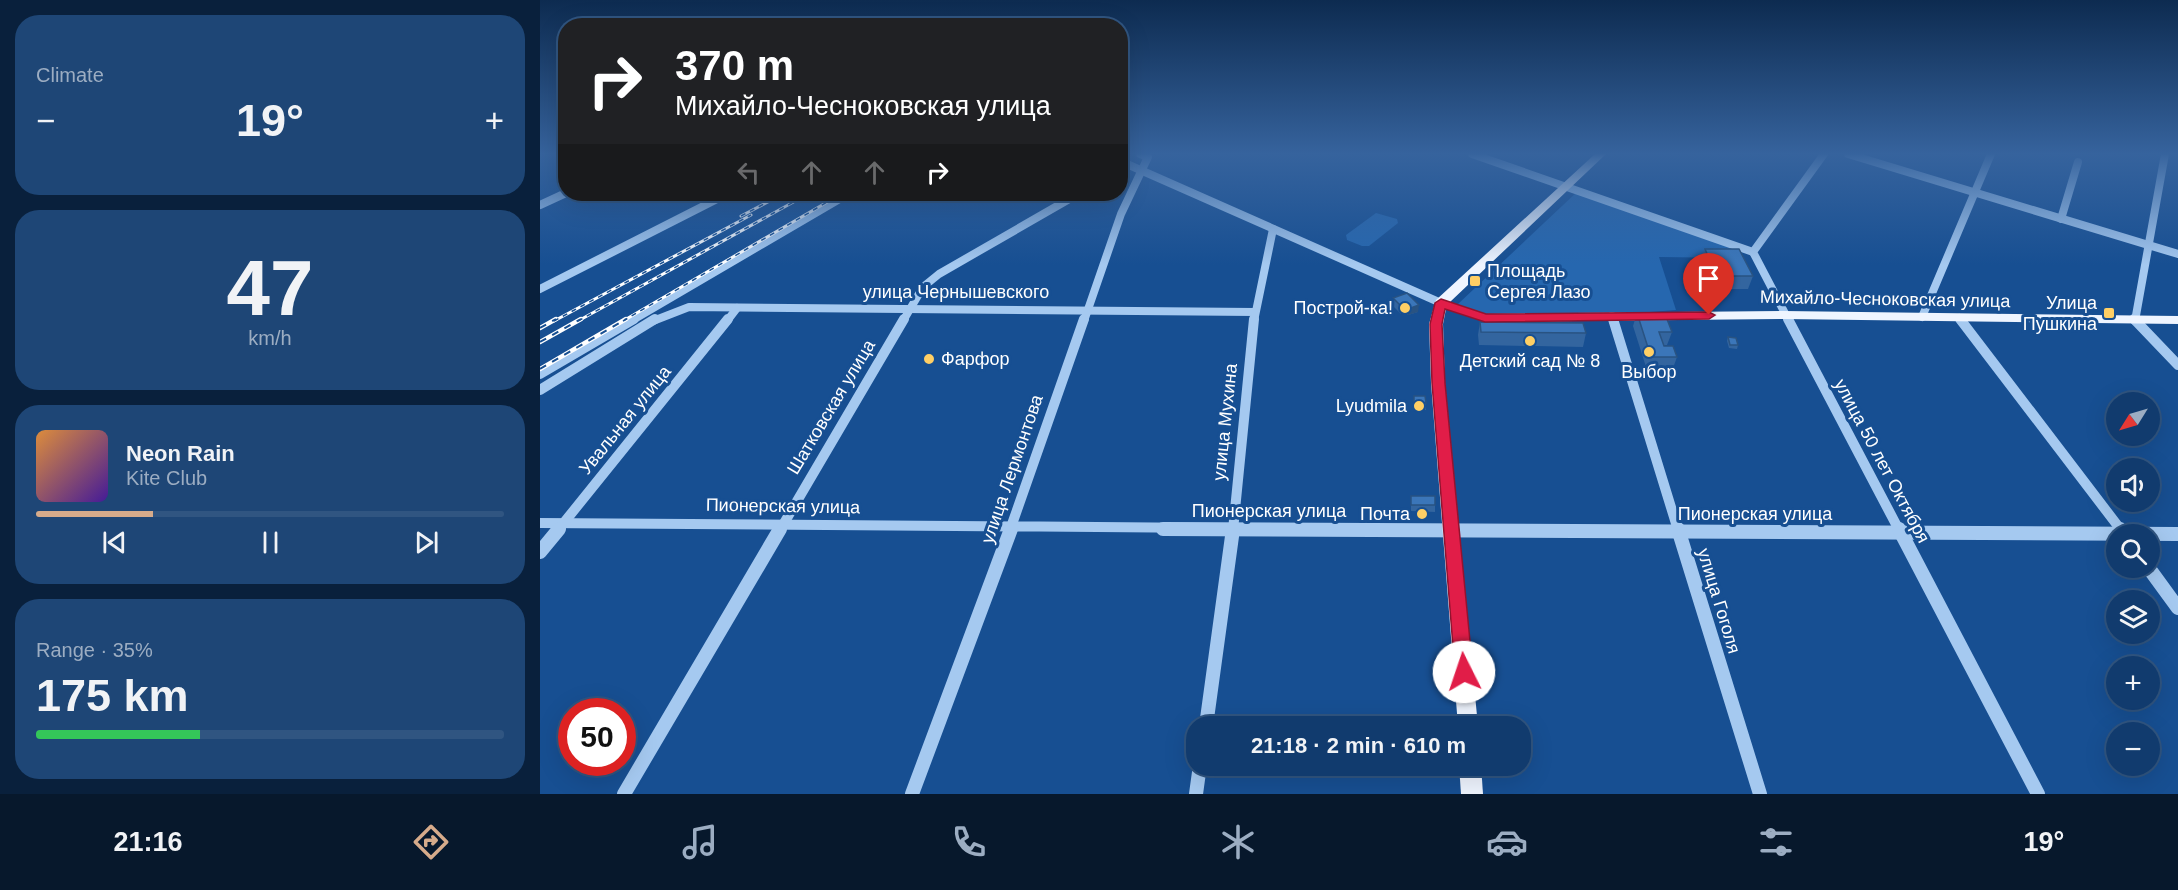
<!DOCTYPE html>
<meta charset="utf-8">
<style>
:root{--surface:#113b6e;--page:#1e4676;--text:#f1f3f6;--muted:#9cadc2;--line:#305581;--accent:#d6ab8b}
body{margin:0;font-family:Arial,sans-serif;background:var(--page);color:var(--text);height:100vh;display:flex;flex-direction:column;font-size:22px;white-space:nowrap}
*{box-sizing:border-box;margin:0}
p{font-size:20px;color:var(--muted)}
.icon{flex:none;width:33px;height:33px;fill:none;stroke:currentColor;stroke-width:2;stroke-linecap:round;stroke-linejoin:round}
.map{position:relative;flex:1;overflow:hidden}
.panel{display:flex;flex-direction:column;gap:15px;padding:15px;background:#09203c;width:540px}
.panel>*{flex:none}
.guide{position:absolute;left:18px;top:18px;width:570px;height:183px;border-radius:24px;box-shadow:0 6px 24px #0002,0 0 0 2px var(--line);background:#202124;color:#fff;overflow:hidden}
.needle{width:39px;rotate:233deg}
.fabs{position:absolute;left:1566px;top:392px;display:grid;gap:12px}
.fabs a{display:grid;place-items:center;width:54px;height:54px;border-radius:50%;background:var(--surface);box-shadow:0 6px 24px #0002,0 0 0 2px var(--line);font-size:30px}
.speed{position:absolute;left:18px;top:698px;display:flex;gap:12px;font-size:30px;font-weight:700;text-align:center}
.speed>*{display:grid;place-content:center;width:78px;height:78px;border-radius:50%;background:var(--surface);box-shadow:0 6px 24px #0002,0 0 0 2px var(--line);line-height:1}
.speed .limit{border:9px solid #d22;background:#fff;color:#111}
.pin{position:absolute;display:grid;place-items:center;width:51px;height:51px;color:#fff;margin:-62px -26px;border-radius:50% 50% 50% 0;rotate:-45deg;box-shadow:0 0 6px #0007}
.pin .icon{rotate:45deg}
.me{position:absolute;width:66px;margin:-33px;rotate:356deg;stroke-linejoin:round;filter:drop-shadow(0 0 4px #0008)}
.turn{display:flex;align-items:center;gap:21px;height:126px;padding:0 18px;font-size:27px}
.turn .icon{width:78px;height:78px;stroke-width:2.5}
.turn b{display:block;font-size:42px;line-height:51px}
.lanes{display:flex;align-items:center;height:57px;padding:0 18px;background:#0003;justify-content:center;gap:30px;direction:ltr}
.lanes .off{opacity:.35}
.big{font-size:45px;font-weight:800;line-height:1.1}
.panel .tile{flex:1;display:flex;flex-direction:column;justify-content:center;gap:9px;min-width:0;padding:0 21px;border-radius:24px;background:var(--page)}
.panel .dial{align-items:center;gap:0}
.dial b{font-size:78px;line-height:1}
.song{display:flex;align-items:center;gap:18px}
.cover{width:72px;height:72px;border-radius:9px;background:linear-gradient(135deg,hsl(30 70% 55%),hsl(260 70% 35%))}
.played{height:6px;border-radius:3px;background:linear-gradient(90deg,var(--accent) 25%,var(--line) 25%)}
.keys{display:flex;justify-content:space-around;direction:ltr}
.heat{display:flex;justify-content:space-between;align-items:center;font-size:33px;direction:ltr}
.charge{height:9px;border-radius:4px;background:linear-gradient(90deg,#34c759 35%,var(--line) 0)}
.trip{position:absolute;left:646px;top:716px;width:345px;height:60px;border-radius:24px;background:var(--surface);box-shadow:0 6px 24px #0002,0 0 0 2px var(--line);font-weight:800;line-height:60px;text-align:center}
.tab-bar{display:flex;height:96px;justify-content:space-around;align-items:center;background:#07182c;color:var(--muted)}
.tab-bar .icon{width:42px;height:42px}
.tab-bar .active{color:var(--accent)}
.tab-bar b{font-size:27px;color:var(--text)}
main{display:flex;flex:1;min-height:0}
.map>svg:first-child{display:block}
.green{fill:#2667af}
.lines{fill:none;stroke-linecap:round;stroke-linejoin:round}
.minor-far2{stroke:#a5c9f0;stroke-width:8}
.minor-far1{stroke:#a5c9f0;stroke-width:10}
.minor{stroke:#a5c9f0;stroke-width:14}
.major{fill:#eff5ff;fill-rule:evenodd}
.rail-far1-casing{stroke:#fff;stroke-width:3}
.rail-casing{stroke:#fff;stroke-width:4.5}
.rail-far1{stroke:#174f92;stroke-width:1.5;stroke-dasharray:5;stroke-linecap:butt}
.rail{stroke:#174f92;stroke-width:2;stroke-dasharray:7;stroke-linecap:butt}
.wall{fill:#33659f}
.shaded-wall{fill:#295382}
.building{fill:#3b76b9;stroke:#295382;stroke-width:1.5}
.route{fill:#e11d48;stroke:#92132f;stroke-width:1.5}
.poi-dot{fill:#ffcf65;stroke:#174f92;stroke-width:2}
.labels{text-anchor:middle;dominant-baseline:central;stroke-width:6;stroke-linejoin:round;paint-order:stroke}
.poi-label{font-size:18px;fill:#fff;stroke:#174f92;text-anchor:end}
.street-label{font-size:18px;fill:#fff;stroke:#174f92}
</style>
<main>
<section class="panel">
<div class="tile"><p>Climate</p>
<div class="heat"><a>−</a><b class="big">19°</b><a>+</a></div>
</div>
<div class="tile dial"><b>47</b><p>km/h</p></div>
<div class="tile">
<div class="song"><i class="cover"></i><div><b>Neon Rain</b><p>Kite Club</p></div></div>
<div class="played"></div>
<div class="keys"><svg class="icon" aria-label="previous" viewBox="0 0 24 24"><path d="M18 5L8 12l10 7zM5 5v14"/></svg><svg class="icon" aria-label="pause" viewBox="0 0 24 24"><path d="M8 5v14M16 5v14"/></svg><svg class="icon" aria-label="next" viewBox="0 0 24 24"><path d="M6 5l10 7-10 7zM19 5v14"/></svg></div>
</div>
<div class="tile"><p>Range · 35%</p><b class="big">175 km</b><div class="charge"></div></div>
</section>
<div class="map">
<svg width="1638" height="794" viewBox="0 0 1638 794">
<rect width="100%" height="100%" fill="#174f92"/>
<!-- green -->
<g class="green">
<polygon points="1038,191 1196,248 1198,258 1119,257 1136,310 1059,316 945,318 918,304"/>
<polygon points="836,213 857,219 858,223 829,246 822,246 807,240 806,235"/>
</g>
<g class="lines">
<!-- minor-far2 -->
<g class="minor-far2">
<polyline points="932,154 1213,252"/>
<polyline points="1308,154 1638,254"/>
<polyline points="580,161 901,303"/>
<polyline points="0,205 26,193"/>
<polyline points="1521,219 1538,162"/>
<polyline points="0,289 187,194"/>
<polyline points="1072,316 1073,321"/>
<polyline points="1382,317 1451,154"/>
<polyline points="1419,318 1421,321"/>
<polyline points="91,321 308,194"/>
<polyline points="113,321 149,307 715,312"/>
<polyline points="187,321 197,308"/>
<polyline points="363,321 383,287 399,274 538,194"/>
<polyline points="544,321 581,214 608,157 600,154"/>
<polyline points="714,321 733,229"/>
<polyline points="1249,321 1213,252 1284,154"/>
<polyline points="1595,321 1625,154"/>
</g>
<!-- minor-far1 -->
<g class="minor-far1">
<polyline points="1073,319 1138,530"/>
<polyline points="1248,319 1359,530"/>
<polyline points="1420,319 1581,530"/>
<polyline points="1594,319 1638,365"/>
<polyline points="0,374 94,319"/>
<polyline points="0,390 115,319"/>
<path d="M0,523c305,0 610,6 915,7"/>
<polyline points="18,530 188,319"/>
<polyline points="240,530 364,319"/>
<polyline points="470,530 544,319"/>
<polyline points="693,530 714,319"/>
</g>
<!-- minor -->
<g class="minor">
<polyline points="623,529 1638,534"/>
<polyline points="1138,529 1220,794"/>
<polyline points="1359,529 1498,794"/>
<polyline points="1580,529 1584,534"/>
<polyline points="0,552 19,529"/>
<polyline points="1608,567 1638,608"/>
<polyline points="666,726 693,529"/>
<polyline points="84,794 240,529"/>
<polyline points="372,794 471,529"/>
<polyline points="656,794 660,765"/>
</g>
<!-- major -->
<g class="major">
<polygon points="1055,154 1066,154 910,302 946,314 1244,311 1638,316 1638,324 1244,319 945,322 906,309 903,324 905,383 938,726 918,726 891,383 889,324 896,300"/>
<polygon points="919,765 941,765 943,794 921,794"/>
</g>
<defs>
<g id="rail-far1">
<polyline points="201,216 243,194"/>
<polyline points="14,321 211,215"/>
<polyline points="38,321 268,194"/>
<polyline points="83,321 301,194"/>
</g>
<g id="rail">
<polyline points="0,328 16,319"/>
<polyline points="0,342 41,319"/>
<polyline points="0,369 86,319"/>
</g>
</defs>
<!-- rail-far1 casing -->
<use href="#rail-far1" class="rail-far1-casing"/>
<!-- rail casing -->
<use href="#rail" class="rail-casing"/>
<!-- rail-far1 -->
<use href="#rail-far1" class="rail-far1"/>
<!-- rail -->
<use href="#rail" class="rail"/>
</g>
<!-- wall -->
<g class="wall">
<polygon points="1165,249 1213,276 1208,289 1173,289 1160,262"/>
<polygon points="853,298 878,312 868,315 865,313 861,314 852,305"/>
<polygon points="1097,313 1132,332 1127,345 1123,345 1137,357 1132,371 1107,370 1093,326"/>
<polygon points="940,322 1046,333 1043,347 939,345 938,335"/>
<polygon points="1188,337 1198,345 1197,349 1189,348 1187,341"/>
<polygon points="874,396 886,403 886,410 874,410"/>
<polygon points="871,496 895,505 895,512 871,511"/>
</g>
<!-- shaded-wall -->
<g class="shaded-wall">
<polygon points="879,305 878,312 868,315 868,309"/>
<polygon points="865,306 865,313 861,314 862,307"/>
</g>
<!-- building -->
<g class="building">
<polygon points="1165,249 1199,249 1213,276 1177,276"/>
<polygon points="867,293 879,305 868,309 865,306 862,307 853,298"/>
<polygon points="1097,313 1125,314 1132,332 1119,332 1124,346 1133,346 1137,357 1111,357"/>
<polygon points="940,322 1043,323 1046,333 941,332"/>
<polygon points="1188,337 1196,338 1198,345 1190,345"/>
<polygon points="874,396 885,396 886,403 874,403"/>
<rect x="871" y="496" width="24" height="9"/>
</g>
<!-- sky -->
<linearGradient id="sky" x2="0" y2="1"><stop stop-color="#0d2b50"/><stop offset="0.58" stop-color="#36639d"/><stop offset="1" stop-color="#36639d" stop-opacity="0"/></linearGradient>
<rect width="1638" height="265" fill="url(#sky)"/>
<!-- route -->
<polygon class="route" points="901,299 946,314 1169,312 1175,315 1169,319 945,322 905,309 902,324 905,383 933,672 930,678 924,680 918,678 915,672 892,383 890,324 895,303"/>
<!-- markers -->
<g class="poi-dot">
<rect x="929" y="275" width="12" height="12" rx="3"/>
<circle cx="865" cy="308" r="6"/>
<rect x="1563" y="307" width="12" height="12" rx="3"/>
<circle cx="990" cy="341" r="6"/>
<circle cx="1109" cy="352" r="6"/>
<circle cx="389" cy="359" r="6"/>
<circle cx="879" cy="406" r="6"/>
<circle cx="882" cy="514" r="6"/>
</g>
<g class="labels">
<!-- poi labels -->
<g class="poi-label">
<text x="947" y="271" text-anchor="start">Площадь<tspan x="947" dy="21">Сергея Лазо</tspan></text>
<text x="1557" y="303">Улица<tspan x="1557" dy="21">Пушкина</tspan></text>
<text x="853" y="308">Построй-ка!</text>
<text x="401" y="359" text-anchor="start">Фарфор</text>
<text x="990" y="361" text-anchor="middle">Детский сад № 8</text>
<text x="1109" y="372" text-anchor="middle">Выбор</text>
<text x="867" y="406">Lyudmila</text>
<text x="870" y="514">Почта</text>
</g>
<!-- street labels -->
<g class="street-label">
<text x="416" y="292">улица Чернышевского</text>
<text transform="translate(1345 299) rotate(1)">Михайло-Чесноковская улица</text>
<text transform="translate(291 407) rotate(-59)">Шатковская улица</text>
<text transform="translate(85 420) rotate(-51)">Увальная улица</text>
<text transform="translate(685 422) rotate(-84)">улица Мухина</text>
<text transform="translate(1342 461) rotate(62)">улица 50 лет Октября</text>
<text transform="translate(472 469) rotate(-71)">улица Лермонтова</text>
<text transform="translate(243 506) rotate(1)">Пионерская улица</text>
<text x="729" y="511">Пионерская улица</text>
<text x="1215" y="514">Пионерская улица</text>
<text transform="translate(1179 601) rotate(73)">улица Гоголя</text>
</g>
</g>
</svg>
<div class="fabs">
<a><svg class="needle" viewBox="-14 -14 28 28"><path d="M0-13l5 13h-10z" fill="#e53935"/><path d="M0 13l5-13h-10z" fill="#9cadc2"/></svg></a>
<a><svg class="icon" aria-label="sound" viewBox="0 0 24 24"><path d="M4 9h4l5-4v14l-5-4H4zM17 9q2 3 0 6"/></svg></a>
<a><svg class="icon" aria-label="search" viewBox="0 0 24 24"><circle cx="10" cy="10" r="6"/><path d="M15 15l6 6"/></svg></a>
<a><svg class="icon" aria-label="layers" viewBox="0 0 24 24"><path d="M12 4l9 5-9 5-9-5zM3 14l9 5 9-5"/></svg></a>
<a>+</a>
<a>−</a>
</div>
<div class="speed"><div class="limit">50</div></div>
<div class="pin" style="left:1169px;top:315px;background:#d93025"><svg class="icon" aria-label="arrive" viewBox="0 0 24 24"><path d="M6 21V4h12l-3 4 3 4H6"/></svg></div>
<svg class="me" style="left:924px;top:672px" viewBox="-20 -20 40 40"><circle r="19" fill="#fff"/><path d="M0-13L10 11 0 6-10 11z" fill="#e11d48"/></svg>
<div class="trip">21:18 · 2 min · 610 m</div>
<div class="guide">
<div class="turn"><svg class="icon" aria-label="right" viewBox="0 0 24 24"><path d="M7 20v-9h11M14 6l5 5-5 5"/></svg><div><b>370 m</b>Михайло-Чесноковская улица</div></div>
<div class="lanes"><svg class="icon off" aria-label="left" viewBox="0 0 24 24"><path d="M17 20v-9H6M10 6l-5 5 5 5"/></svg><svg class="icon off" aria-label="ahead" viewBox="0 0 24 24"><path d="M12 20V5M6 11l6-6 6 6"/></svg><svg class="icon off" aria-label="ahead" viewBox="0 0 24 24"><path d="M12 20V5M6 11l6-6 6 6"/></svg><svg class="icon" aria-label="right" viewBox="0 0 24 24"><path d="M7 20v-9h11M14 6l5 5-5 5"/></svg></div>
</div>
</div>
</main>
<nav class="tab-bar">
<b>21:16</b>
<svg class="icon active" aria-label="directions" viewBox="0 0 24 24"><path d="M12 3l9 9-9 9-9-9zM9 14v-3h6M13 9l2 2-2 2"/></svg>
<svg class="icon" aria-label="music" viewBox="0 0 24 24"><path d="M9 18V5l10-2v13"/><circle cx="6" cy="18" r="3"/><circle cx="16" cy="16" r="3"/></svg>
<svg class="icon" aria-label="phone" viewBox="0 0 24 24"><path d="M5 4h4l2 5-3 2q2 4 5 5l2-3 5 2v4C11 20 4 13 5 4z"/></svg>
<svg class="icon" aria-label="climate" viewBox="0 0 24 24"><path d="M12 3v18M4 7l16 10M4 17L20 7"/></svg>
<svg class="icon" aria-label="car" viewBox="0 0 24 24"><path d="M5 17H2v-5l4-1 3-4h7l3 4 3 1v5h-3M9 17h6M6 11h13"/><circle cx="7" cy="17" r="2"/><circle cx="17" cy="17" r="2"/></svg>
<svg class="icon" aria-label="filters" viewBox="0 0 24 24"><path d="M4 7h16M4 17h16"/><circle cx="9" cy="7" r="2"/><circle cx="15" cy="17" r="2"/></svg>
<b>19°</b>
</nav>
